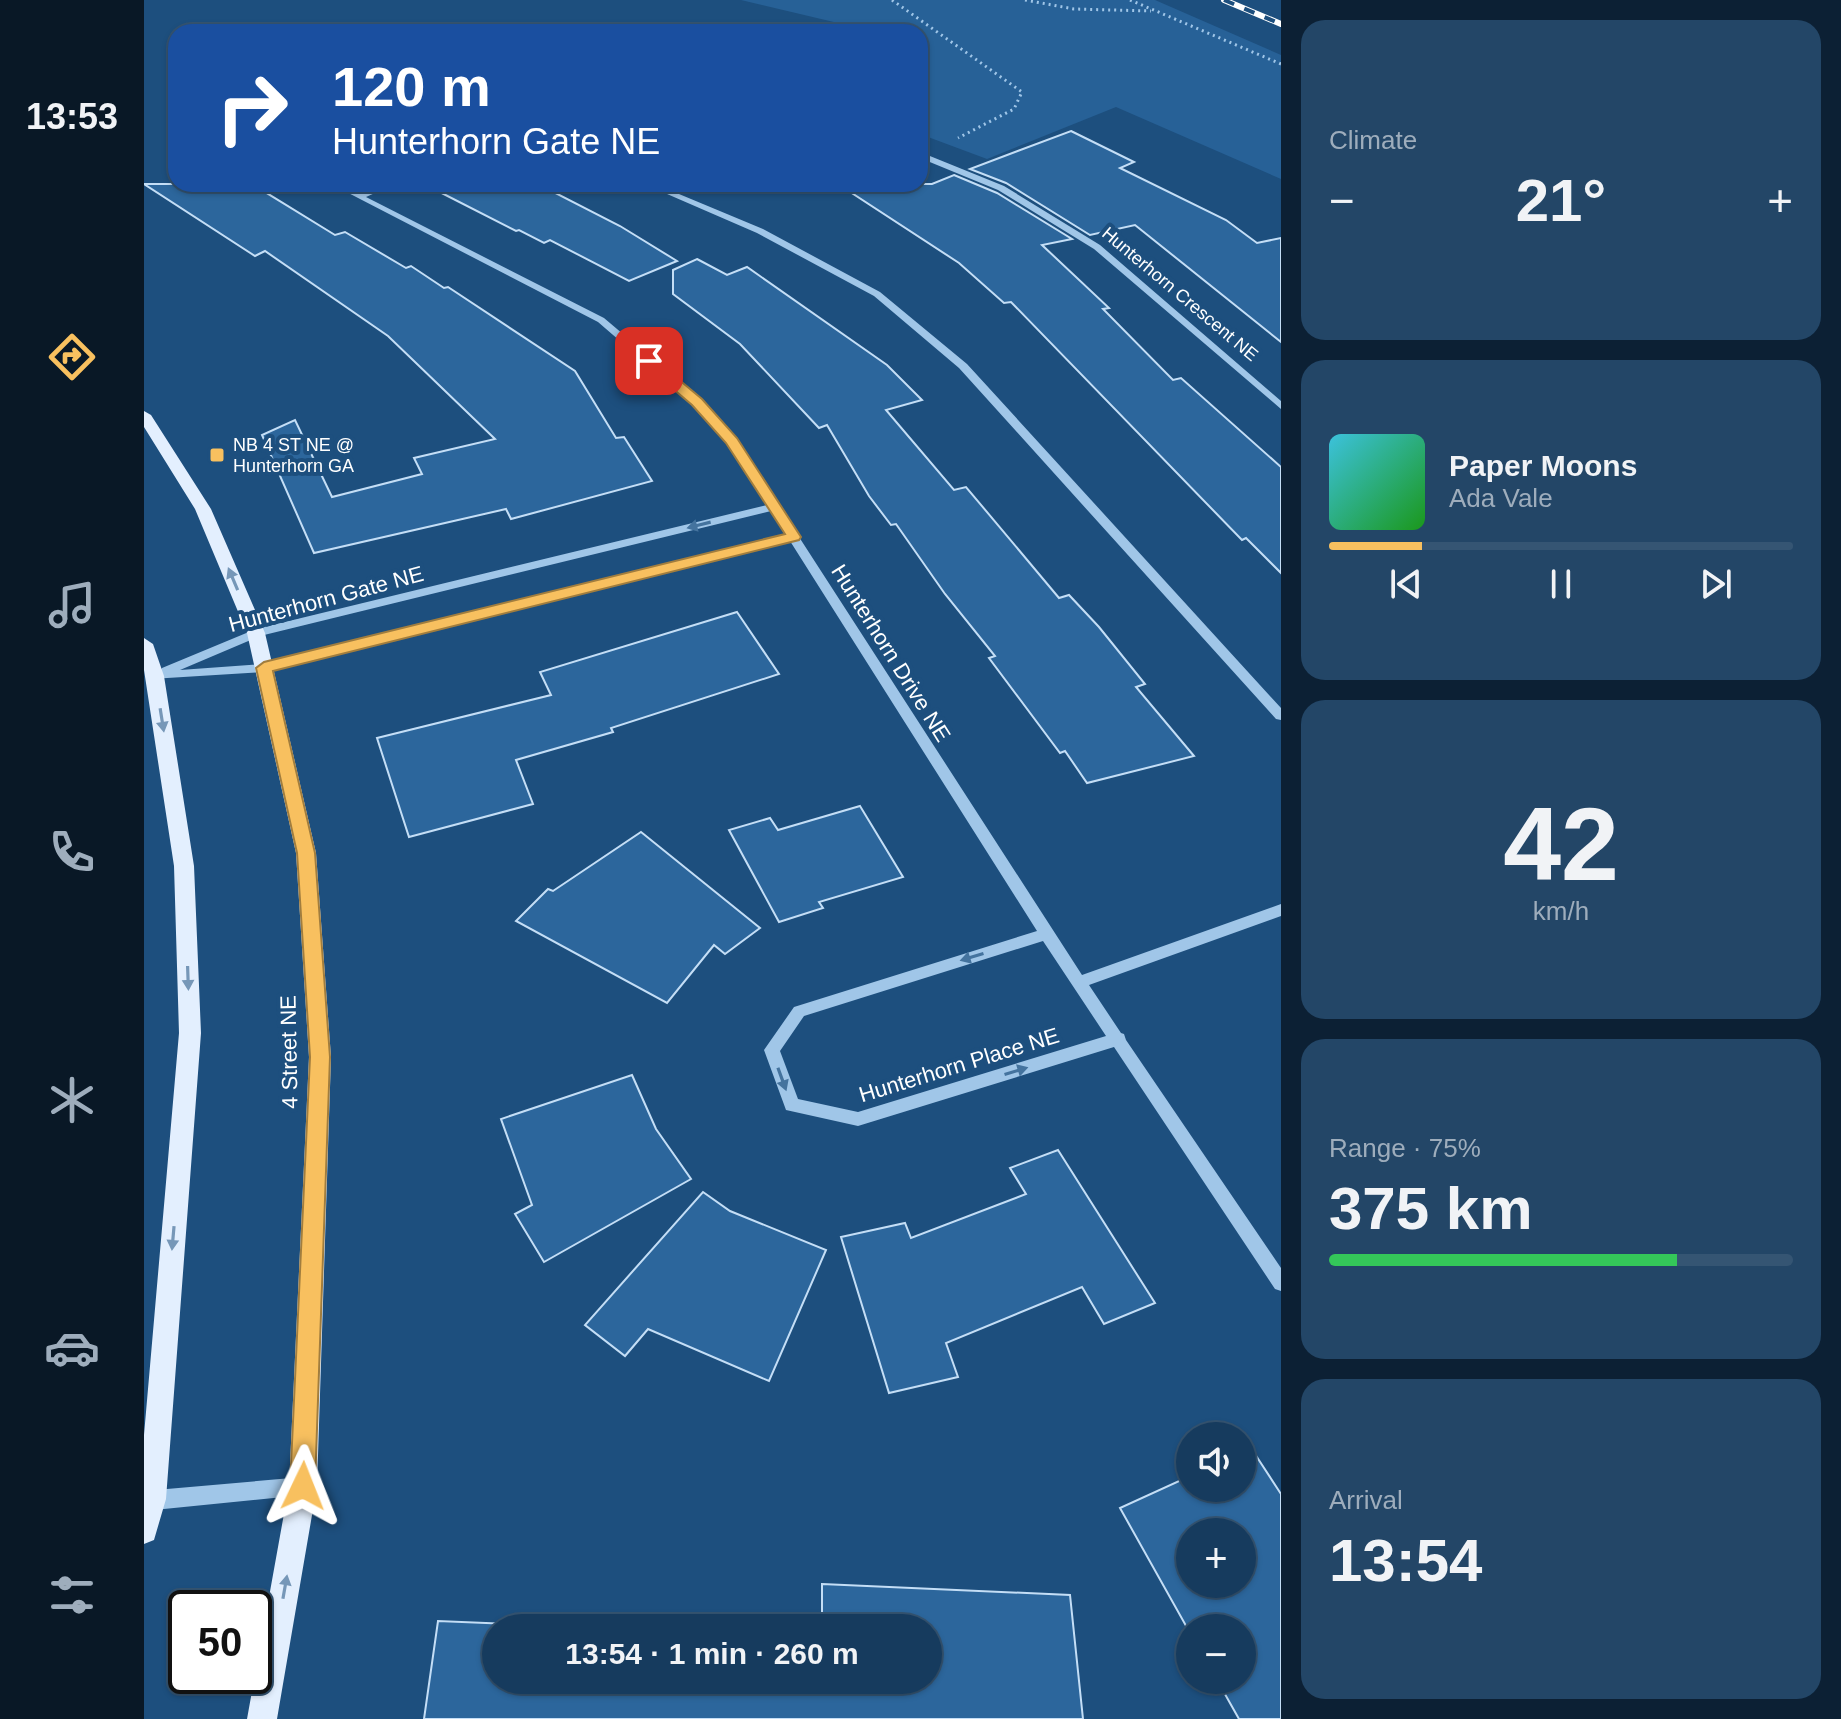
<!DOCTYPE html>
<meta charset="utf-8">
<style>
:root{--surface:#163b5e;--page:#234667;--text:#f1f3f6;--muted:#9eadbc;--line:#355573;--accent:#f8c05f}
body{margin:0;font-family:Arial,sans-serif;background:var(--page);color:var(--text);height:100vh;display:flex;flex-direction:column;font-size:30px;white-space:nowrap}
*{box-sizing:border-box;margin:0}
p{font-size:26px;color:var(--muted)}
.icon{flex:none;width:44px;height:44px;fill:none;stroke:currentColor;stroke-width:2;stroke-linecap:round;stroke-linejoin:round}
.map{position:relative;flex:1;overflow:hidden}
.details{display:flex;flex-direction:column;gap:20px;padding:20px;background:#0c2034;width:560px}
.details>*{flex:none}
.banner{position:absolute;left:24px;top:24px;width:760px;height:168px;border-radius:24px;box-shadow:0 2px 6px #0004,0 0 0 2px var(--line);background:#1a4fa0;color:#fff;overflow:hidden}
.buttons{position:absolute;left:1032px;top:1422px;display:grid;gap:16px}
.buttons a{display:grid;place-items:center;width:80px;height:80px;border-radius:50%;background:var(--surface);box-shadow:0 2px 6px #0004,0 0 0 2px var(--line);font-size:40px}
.speed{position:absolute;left:24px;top:1590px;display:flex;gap:16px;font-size:40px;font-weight:700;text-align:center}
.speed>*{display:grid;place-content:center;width:104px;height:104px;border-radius:50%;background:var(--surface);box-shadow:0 2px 6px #0004,0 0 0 2px var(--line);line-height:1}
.speed .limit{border:4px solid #111;border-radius:12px;background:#fff;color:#111}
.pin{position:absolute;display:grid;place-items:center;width:68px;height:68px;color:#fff;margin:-34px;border-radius:16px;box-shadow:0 4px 12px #0006}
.me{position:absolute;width:88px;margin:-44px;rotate:2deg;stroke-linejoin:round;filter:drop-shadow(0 0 6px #0008)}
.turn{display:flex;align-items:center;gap:28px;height:168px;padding:0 32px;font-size:36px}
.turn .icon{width:104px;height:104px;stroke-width:2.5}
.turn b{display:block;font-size:56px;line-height:68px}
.big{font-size:60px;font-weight:600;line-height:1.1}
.details .widget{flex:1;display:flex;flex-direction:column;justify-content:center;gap:12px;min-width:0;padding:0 28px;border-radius:24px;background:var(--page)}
.details .dial{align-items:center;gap:0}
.dial b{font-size:104px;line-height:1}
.song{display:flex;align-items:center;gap:24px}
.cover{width:96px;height:96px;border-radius:12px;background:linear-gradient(135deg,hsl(190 70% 55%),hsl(120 70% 35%))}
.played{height:8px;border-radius:4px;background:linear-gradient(90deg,var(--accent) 20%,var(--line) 20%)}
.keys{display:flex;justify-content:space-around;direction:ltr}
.heat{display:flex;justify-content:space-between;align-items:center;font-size:44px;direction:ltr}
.charge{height:12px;border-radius:6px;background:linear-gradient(90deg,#34c759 75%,var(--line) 0)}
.trip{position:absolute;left:338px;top:1614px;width:460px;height:80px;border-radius:40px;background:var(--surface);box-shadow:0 2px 6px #0004,0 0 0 2px var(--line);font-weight:600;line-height:80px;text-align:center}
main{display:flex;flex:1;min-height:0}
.tabs{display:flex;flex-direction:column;width:144px;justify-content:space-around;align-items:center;background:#091826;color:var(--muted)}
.tabs .icon{width:56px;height:56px}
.tabs .current{color:var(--accent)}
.tabs b{font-size:36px;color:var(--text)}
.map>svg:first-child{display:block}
.green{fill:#276197}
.building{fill:#2c669c;stroke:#c4def6;stroke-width:2;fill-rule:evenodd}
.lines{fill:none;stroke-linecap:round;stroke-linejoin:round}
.path{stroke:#a0c6e8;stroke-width:3;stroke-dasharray:2 4;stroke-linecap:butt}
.minor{fill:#a0c6e8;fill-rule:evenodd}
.major{fill:#e3effe;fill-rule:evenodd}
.rail-casing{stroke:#fff;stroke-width:6}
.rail{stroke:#1d4f7e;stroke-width:4;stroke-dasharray:11;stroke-linecap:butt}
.oneway{fill:#44739e}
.oneway2{fill:#7697b8}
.route{fill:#f8c05f;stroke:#a17d3e;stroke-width:2}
.poi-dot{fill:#f8c05f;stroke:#1d4f7e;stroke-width:3}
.labels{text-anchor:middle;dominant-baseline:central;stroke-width:8;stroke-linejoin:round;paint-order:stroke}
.far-street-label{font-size:18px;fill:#fff;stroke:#1d4f7e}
.far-poi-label{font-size:18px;fill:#fff;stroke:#1d4f7e;text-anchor:start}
.street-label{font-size:22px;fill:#fff;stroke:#1d4f7e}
</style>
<main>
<nav class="tabs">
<b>13:53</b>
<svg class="icon current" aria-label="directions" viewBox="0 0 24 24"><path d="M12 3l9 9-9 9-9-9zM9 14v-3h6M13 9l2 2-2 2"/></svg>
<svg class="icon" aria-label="music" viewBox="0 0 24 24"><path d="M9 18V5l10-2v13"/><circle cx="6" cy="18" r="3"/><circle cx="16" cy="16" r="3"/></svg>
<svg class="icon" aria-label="phone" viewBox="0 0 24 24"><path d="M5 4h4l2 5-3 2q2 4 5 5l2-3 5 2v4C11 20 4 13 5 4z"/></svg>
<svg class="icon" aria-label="climate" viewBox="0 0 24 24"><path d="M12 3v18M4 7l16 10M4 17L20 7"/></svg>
<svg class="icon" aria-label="car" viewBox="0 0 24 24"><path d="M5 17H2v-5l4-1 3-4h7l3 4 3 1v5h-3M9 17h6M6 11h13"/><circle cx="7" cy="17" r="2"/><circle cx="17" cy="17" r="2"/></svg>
<svg class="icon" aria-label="filters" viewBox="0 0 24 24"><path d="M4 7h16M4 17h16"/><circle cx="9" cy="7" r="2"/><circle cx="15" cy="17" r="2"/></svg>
</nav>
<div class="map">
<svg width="1137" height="1719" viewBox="0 0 1137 1719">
<rect width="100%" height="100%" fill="#1d4f7e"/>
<!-- green -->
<polygon class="green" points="597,0 1011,0 1137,55 1137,179 972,107 843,159 776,134 776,53 786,45 776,42 776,32 732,32"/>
<!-- building -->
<g class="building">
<polygon points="927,131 990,162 976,168 1082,220 1113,243 1137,238 1137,342 991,225 946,235 862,183 826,169"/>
<polygon points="810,175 853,193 928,239 898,245 965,308 959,309 1029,380 1037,378 1137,467 1137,573 1102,538 1098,540 867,302 860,303 815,263 694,184 788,184"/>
<polygon points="0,184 108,184 191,235 201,232 262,268 267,266 300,288 304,287 431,371 472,438 480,437 508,481 367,519 362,509 170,553 118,435 151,420 188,497 278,474 270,458 351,439 244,336 121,251 111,256"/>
<polygon points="280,184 394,184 476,226 533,261 485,281 406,240 400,243 375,230 372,231"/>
<polygon points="553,259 583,275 603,267 743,365 778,400 742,410 810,490 822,487 915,598 925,595 955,627 1001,684 992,687 1050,756 943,783 921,751 916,753 845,658 851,656 801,594 752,524 747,525 725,496 683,425 675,428 596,344 529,294 529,270"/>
<polygon points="593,612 635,674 467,728 469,732 372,760 389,804 265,837 233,738 407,695 396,672"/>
<polygon points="716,806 759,877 675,902 679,908 635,922 585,830 626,818 634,830"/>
<polygon points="497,832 616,928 581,954 570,945 523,1003 372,921 404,889 409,891"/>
<polygon points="488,1075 512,1129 547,1179 400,1262 371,1214 388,1205 357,1119"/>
<polygon points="914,1150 1011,1303 960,1324 938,1287 802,1343 814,1377 745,1393 697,1237 761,1223 767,1238 882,1194 866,1168"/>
<polygon points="559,1192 586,1211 682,1250 625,1381 504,1329 481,1356 441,1325"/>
<path d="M1107,1448l30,46v225h-42l-22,-39h25v-52h-52v5l-70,-125 70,-32v12h52v-36zM1046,1532h52v52h-52z"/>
<polygon points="678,1584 926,1595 939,1719 280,1719 294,1621 463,1628 352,1628 352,1680 784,1680 784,1628 678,1628"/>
</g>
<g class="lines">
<!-- path -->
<g class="path">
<polyline points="748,0 878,92 870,109 814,138"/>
<polyline points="881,0 930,9 1007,11"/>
<polyline points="986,0 1137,64"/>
</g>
<!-- minor -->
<g class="minor">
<polygon points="776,152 860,186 956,245 1137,401 1137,409 950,249 854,190 776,158"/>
<path d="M187,184h11l18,9 23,-9h12l-29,13 238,121 97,82 36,41 345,534 199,-71v12l-192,69 32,48 3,1 2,6 155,228v23l-6,-2 -161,-242 -256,79 -72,-16 -22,-60 30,-43 243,-76 -247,-390 -526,131 -113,7 -2,-3 2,-3 9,-2 2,-3 94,-39 511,-124 -39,-62 -35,-39 -95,-82zM627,511l15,24 -522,129 -84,6 80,-34zM899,941l63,95 -248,76 -60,-13 -18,-48 24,-35z"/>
<polygon points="500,184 511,184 619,229 736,292 823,364 1137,708 1137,720 1132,719 815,368 730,296 613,233"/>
<polygon points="159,1477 166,1479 168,1486 166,1493 159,1495 0,1511 0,1491"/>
</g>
<!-- major -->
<g class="major">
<polygon points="0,411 7,415 67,509 121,633 172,853 187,1057 173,1486 133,1719 103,1719 145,1486 165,1057 152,853 103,633 51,509 0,427"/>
<polygon points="0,638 9,644 20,676 50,866 57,1033 22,1499 10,1540 0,1544 0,1435 35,1033 30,866 0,670"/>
</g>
<defs>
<polyline id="rail" points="1080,0 1137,24"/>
</defs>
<!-- rail casing -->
<use href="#rail" class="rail-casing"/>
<!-- rail -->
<use href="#rail" class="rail"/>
</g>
<!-- one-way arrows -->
<defs><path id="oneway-solid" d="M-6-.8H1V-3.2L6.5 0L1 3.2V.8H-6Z" transform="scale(2)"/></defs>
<g class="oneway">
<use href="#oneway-solid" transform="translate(555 525) rotate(166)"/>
<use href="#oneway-solid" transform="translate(828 957) rotate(163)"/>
<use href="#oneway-solid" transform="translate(872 1071) rotate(-17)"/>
<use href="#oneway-solid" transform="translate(638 1079) rotate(70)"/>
</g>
<g class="oneway2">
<use href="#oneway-solid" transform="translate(89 579) rotate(-113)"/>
<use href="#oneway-solid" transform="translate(18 720) rotate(81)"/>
<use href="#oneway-solid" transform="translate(44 978) rotate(88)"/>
<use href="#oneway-solid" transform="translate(29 1238) rotate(95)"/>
<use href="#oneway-solid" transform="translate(141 1587) rotate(-80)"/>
</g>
<!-- route -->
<polygon class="route" points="500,358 509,358 558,399 593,438 657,537 655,540 129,671 171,853 186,1057 171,1486 168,1495 159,1498 150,1495 146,1486 166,1057 153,853 112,668 120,662 641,534 582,443 548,405 500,364"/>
<!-- markers -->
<rect class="poi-dot" x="65" y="447" width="16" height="16" rx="4"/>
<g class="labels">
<!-- far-street labels -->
<g class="far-street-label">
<text transform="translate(1036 294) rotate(40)">Hunterhorn Crescent NE</text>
</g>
<!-- far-poi labels -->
<g class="far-poi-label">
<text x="89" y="445">NB 4 ST NE @<tspan x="89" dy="21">Hunterhorn GA</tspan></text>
</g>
<!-- street labels -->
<g class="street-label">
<text transform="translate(182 599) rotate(-15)">Hunterhorn Gate NE</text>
<text transform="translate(747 653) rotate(58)">Hunterhorn Drive NE</text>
<text transform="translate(145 1052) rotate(-91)">4 Street NE</text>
<text transform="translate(815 1065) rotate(-17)">Hunterhorn Place NE</text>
</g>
</g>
</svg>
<div class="buttons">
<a><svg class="icon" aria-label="sound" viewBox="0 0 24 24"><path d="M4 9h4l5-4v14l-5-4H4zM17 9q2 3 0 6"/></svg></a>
<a>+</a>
<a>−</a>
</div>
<div class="speed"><div class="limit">50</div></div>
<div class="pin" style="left:505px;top:361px;background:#d93025"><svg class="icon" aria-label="arrive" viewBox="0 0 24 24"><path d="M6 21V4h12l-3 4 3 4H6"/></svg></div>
<svg class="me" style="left:159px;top:1486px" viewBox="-20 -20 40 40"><path d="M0-17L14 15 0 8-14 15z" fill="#f8c05f" stroke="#fff" stroke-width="4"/></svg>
<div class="trip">13:54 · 1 min · 260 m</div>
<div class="banner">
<div class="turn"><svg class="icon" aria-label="right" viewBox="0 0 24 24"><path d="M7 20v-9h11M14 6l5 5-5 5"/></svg><div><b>120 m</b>Hunterhorn Gate NE</div></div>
</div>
</div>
<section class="details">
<div class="widget"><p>Climate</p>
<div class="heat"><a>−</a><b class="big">21°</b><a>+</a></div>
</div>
<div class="widget">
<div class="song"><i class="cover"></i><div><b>Paper Moons</b><p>Ada Vale</p></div></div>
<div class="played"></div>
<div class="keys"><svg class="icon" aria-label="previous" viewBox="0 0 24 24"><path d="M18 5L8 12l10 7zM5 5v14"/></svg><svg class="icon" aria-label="pause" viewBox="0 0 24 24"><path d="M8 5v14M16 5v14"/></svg><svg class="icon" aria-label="next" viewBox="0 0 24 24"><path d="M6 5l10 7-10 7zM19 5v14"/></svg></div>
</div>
<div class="widget dial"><b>42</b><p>km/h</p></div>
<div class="widget"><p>Range · 75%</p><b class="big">375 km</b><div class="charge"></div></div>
<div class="widget"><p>Arrival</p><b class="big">13:54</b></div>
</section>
</main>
